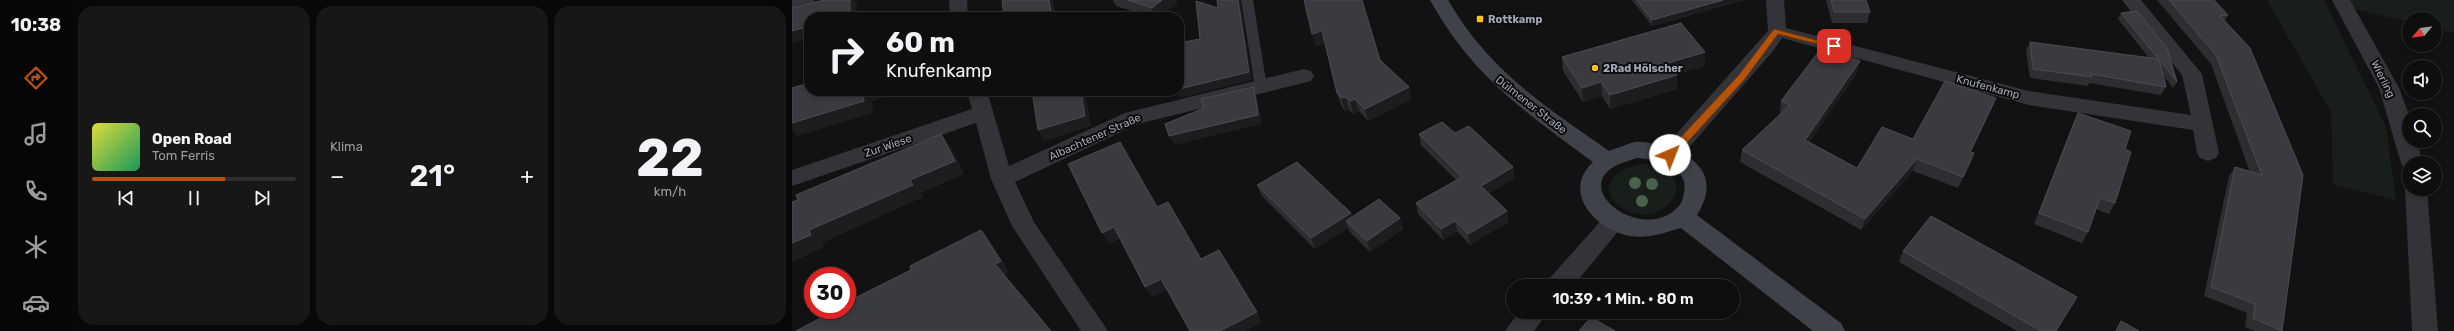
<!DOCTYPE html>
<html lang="de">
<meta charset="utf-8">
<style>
:root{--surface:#0e0e0e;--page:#171717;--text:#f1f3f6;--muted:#9b9c9e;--line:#2e2e2e;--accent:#b45309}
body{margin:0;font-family:Rubik,sans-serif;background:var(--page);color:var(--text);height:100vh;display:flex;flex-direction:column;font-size:15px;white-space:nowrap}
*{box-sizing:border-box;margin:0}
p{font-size:13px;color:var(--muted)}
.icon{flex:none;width:22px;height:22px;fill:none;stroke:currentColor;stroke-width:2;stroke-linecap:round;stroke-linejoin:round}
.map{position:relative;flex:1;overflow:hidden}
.details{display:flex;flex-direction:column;gap:6px;padding:6px;background:#080808;width:720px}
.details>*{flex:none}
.top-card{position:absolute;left:12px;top:12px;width:380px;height:84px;border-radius:16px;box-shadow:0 2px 6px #0003,0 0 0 1px var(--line);background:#0e0e0e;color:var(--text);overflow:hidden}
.needle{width:26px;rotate:241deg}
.fabs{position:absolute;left:1610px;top:12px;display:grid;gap:8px}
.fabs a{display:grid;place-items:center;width:40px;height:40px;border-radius:50%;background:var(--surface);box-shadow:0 2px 6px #0003,0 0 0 1px var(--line);font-size:20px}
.speed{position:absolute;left:12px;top:267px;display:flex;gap:8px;font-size:20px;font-weight:700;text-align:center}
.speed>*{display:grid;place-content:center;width:52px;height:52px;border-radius:50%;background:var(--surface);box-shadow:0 2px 6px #0003,0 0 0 1px var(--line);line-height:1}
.speed .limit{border:6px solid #d22;background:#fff;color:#111}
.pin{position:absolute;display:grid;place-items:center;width:34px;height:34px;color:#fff;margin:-17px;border-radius:8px;box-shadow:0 2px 6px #0006}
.me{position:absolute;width:44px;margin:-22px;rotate:44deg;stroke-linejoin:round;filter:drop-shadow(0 0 3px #0008)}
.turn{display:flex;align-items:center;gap:14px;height:84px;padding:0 16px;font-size:18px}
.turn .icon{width:52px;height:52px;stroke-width:2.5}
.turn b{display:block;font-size:28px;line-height:34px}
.big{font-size:30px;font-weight:600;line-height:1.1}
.details .widget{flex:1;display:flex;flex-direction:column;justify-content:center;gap:6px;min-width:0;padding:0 14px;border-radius:16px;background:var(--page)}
.details .dial{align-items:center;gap:0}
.dial b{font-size:52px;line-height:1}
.song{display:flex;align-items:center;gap:12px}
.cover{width:48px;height:48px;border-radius:6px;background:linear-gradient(135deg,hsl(60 70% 55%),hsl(150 70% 35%))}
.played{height:4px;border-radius:2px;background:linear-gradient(90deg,var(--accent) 65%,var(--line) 65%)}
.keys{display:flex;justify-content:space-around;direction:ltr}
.heat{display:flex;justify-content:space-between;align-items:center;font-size:22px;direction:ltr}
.details .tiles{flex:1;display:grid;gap:6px;grid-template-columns:repeat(3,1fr)}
.trip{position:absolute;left:714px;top:279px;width:234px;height:40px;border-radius:20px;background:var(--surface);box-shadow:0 2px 6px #0003,0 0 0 1px var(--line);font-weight:600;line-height:40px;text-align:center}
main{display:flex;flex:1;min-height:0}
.menu{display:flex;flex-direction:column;width:72px;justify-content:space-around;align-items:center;background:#060606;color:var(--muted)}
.menu .icon{width:28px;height:28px}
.menu .on{color:var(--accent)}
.menu b{font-size:18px;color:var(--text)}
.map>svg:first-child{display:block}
.green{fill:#181e19}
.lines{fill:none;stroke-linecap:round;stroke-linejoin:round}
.service{fill:#333339;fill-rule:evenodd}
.minor{fill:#333339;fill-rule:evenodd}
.tertiary{fill:#333339;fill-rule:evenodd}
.secondary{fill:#404249;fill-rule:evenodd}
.tree{fill:#4a614d}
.wall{fill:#2e2e32}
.shaded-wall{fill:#1d1d20}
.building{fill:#3a3b40;stroke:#4a4c52}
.route{fill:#b45309;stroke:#753606}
.poi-dot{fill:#fbc022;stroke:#0d0d0e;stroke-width:1.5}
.labels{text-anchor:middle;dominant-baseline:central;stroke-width:4;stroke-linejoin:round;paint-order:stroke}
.poi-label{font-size:11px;font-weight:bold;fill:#a2a7b5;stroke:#0d0d0e;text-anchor:start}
.street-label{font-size:11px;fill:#a2a7b5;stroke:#0d0d0e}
</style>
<main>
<nav class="menu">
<b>10:38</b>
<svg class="icon on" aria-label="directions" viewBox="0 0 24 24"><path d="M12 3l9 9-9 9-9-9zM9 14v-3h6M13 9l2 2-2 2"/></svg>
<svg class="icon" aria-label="music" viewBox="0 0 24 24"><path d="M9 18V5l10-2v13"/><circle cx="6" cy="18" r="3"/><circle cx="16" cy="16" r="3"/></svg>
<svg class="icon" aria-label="phone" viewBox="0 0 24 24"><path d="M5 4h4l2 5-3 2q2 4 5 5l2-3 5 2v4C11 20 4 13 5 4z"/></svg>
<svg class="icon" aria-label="climate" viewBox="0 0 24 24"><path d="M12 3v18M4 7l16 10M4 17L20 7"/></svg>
<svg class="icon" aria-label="car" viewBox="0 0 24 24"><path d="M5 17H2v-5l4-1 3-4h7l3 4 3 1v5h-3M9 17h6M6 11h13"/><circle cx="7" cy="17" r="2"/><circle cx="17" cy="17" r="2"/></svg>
</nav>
<section class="details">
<div class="tiles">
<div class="widget">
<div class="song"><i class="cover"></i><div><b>Open Road</b><p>Tom Ferris</p></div></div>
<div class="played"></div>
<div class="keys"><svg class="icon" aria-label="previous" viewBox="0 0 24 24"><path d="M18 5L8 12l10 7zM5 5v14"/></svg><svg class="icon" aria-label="pause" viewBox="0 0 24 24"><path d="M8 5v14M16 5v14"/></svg><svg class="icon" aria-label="next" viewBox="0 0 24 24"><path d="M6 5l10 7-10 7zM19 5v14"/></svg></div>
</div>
<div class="widget"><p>Klima</p>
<div class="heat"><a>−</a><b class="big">21°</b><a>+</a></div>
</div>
<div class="widget dial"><b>22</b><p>km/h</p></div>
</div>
</section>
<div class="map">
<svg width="1662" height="331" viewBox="0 0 1662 331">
<rect width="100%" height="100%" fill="#121213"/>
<!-- green -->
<g class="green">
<polygon points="1475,0 1532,0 1594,127 1604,200 1541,185 1539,112"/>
<polygon points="1558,0 1662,0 1662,33 1643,28 1643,19 1617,19 1617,22 1562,9"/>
<path d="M851,164c71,9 14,77 -27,39 -22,-21 9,-37 27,-39z"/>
</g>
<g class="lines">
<!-- service -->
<polygon class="service" points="449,0 461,0 475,87 469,91 463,87"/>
<!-- minor -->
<g class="minor">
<polygon points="0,0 23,0 20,4 0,8"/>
<polygon points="157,0 175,0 176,17 158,17"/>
<polygon points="974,0 992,0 994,28 1237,91 1399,115 1390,75 1330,0 1349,0 1410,74 1427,153 1424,158 1416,161 1408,158 1405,153 1401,130 1237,105 990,38 981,51 886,160 878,163 870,160 867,155 870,150 976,31"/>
<polygon points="1540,0 1558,0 1607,88 1617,115 1617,141 1625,141 1631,163 1617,163 1617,170 1612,169 1609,163 1587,88"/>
<polygon points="512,69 519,71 522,76 519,81 346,124 223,182 242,222 316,331 289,331 220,226 199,179 184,123 0,186 0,170 180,109 175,91 195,91 217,166 333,113"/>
<polygon points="1617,183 1617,189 1635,189 1646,331 1620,331 1613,189"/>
</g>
<!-- tertiary -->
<g class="tertiary">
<polygon points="821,213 829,216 833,222 829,228 781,286 754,286 757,279 813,216"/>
<polygon points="727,312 756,312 742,331 713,331"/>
</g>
<!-- secondary -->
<path class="secondary" d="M638,0h18c41,71 97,106 161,151 9,-3 18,-7 26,-9 10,-1 22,3 31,5 35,11 53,33 31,68l144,108 4,8h-32l-132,-103c-17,5 -33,11 -51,8 -35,-6 -69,-44 -37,-74 -69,-51 -120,-85 -163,-162zM845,158c19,1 53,9 47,34 -1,6 -2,10 -5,14 -34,39 -111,-16 -62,-41 6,-3 14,-5 20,-7z"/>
</g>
<!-- trees -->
<g class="tree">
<circle cx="843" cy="183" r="6"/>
<circle cx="860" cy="184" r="6"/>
<circle cx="850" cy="201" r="6"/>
</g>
<!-- wall -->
<g class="wall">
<polygon points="321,0 384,0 385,3 367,17 360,17 324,6"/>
<polygon points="840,0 953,0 860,26"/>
<polygon points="1034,0 1074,0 1078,12 1075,23 1040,23"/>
<polygon points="1365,0 1422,0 1436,15 1433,21 1458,48 1490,331 1463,331 1453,327 1455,313 1412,296 1437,176 1443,167 1458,172 1419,64"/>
<polygon points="1329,13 1385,82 1381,88 1371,75 1374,87 1369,95 1297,83 1296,86 1238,78 1234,51 1238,42 1357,58 1326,19"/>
<polygon points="520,34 588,60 617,87 619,99 576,121 567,111 561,114 557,110 553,111 549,105 545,93 533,44 524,46"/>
<polygon points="913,52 912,66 885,74 885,89 818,109 810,96 791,102 771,71 770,57"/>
<polygon points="1065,73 1017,142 1065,168 1204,98 1199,110 1179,152 1178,165 1166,188 1121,171 1069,230 948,162 950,150 989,113 988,113 989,101"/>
<polygon points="1286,113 1333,149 1323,203 1317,214 1304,209 1296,232 1290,243 1242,224 1281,124"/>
<polygon points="663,133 721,167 722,178 697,193 715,211 716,222 678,245 665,231 651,240 626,214 624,203 664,180 629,145 627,134"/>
<polygon points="465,185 559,213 560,217 608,218 611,229 578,252 558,232 556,228 523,249 470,196"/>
<polygon points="1111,251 1264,331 1225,331 1107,262"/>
</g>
<!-- shaded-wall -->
<g class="shaded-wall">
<polygon points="58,0 62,0 65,4 65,17 50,17"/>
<polygon points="257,0 261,0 264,17 260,17"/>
<polygon points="370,0 384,0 385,3 367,17 364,17 360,8"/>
<polygon points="446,0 448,0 460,80 387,98 384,91 387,91 387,89"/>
<polygon points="931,0 953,0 860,26 860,20"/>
<polygon points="17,26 17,39 0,43 0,31"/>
<polygon points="530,31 534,44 524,46 520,34"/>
<polygon points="913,52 912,66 876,77 876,63"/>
<polygon points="1068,61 1065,73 1011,152 1013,140"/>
<polygon points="885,75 885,89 818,109 818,95"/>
<polygon points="809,82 810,96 791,102 790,88"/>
<polygon points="462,87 465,96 470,124 382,145 377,136"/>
<polygon points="617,87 619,99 576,121 573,109"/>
<polygon points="71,91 115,91 80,101 81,113 5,136 0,130 0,123"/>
<polygon points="289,91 293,91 299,126 252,141 246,130"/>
<polygon points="554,97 557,110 553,111 549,98"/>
<polygon points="1204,98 1199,110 1173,163 1178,152"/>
<polygon points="563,99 567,111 561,114 558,101"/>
<polygon points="149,134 159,147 172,174 129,193 131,197 30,243 31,248 0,262 0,243 17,230 118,180"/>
<polygon points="1182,153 1178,165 1166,188 1171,177"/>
<polygon points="1125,159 1121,171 1069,230 1073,219"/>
<polygon points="721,167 722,178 691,197 689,186"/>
<polygon points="715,211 716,222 678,245 676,234"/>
<polygon points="559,213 563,224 554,221 556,228 523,249 519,238"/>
<polygon points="608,218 611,229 578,252 575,241"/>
<polygon points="663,221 665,231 651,240 649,229"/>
<polygon points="322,227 329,238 317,244 310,233"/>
<polygon points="189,230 198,241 217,272 212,275 203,264"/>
<polygon points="369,279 376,289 360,297 353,287"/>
<polygon points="465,312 470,322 454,331 428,331"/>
</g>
<!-- building -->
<g class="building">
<polygon points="32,0 58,0 58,15 50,17 17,17 17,26 0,31 0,8"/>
<polygon points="210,0 257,0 260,17 212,17"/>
<polygon points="336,0 370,0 360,8"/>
<polygon points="425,0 446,0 457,72 387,89 387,43 408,39 404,1 426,8"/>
<polygon points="512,0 570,0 588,60 617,87 573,109 563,99 558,101 554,97 549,98 545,93 530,31 520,34"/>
<polygon points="845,0 931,0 860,20"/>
<polygon points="1039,0 1074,0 1078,12 1042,12"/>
<polygon points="1377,0 1422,0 1436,15 1428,16 1458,48 1511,175 1490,331 1461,318 1463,304 1419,287 1443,167 1470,175 1424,55"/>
<polygon points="1345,11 1375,48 1385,82 1329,13"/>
<polygon points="889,23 913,52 876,63 885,75 818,95 809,82 790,88 770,57"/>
<polygon points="1238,42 1367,59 1374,87 1299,74 1300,77 1241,69"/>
<polygon points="1030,47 1068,61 1013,140 1065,168 1090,127 1121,139 1153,81 1204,98 1178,152 1182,153 1171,177 1125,159 1073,219 950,150 998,105 989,101"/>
<polygon points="17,83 17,91 71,91 72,101 0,123 0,88"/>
<polygon points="462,87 466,115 377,136 373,124 412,108 409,99"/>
<polygon points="240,91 289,91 293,116 246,130"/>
<polygon points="1286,113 1339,131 1333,149 1339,152 1323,203 1308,198 1296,232 1247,213"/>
<polygon points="650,122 663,133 677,126 721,167 689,186 715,211 676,234 663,221 649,229 624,203 670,177 627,134"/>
<polygon points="149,134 163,161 118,180 121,185 17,230 19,235 0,243 0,202 6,200 4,195"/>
<polygon points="328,142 365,207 376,202 409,259 427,250 465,312 428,331 398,331 369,279 353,287 322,227 310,233 276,164"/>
<polygon points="505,162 559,213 519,238 465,185"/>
<polygon points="587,199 608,218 575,241 554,221"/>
<polygon points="1139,216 1285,297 1264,331 1249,331 1111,251"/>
<polygon points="189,230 209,261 203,264 259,331 4,331 42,311 42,310 55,310 55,302 119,270 118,266"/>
<polygon points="799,317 823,331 787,331"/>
<polygon points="1329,321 1347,331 1324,331"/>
</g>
<!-- route -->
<polygon class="route" points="982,29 1046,46 1042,48 986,34 952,80 881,158 874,158 874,153 946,76"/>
<!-- markers -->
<g class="poi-dot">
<rect x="684" y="15" width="8" height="8" rx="2"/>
<circle cx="803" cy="68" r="4"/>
</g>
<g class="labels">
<!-- poi labels -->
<g class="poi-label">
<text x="696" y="19">Rottkamp</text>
<text x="811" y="68">2Rad Hölscher</text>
</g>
<!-- street labels -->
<g class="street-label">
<text transform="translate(1591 79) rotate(64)">Wierling</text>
<text transform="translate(1196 87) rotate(15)">Knufenkamp</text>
<text transform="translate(739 105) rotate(38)">Dülmener Straße</text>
<text transform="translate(303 137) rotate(-24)">Albachtener Straße</text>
<text transform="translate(96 146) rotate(-19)">Zur Wiese</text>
</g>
</g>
</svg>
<div class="fabs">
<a><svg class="needle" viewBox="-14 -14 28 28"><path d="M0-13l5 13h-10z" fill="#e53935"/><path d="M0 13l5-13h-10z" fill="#9b9c9e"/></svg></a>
<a><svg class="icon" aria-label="sound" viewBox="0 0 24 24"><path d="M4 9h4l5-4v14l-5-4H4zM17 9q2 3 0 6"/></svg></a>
<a><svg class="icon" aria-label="search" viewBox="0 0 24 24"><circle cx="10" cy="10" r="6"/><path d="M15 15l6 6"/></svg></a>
<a><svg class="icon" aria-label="layers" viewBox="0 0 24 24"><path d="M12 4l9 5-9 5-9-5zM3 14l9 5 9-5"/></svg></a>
</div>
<div class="speed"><div class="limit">30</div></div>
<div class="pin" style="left:1042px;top:46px;background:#d93025"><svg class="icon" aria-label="arrive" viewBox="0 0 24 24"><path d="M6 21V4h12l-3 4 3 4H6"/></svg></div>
<svg class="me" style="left:878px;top:155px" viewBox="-20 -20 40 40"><circle r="19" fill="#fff"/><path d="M0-13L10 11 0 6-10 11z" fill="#b45309"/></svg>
<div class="trip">10:39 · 1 Min. · 80 m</div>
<div class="top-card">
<div class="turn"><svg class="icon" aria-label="right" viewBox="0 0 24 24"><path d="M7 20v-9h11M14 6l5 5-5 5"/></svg><div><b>60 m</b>Knufenkamp</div></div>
</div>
</div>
</main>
